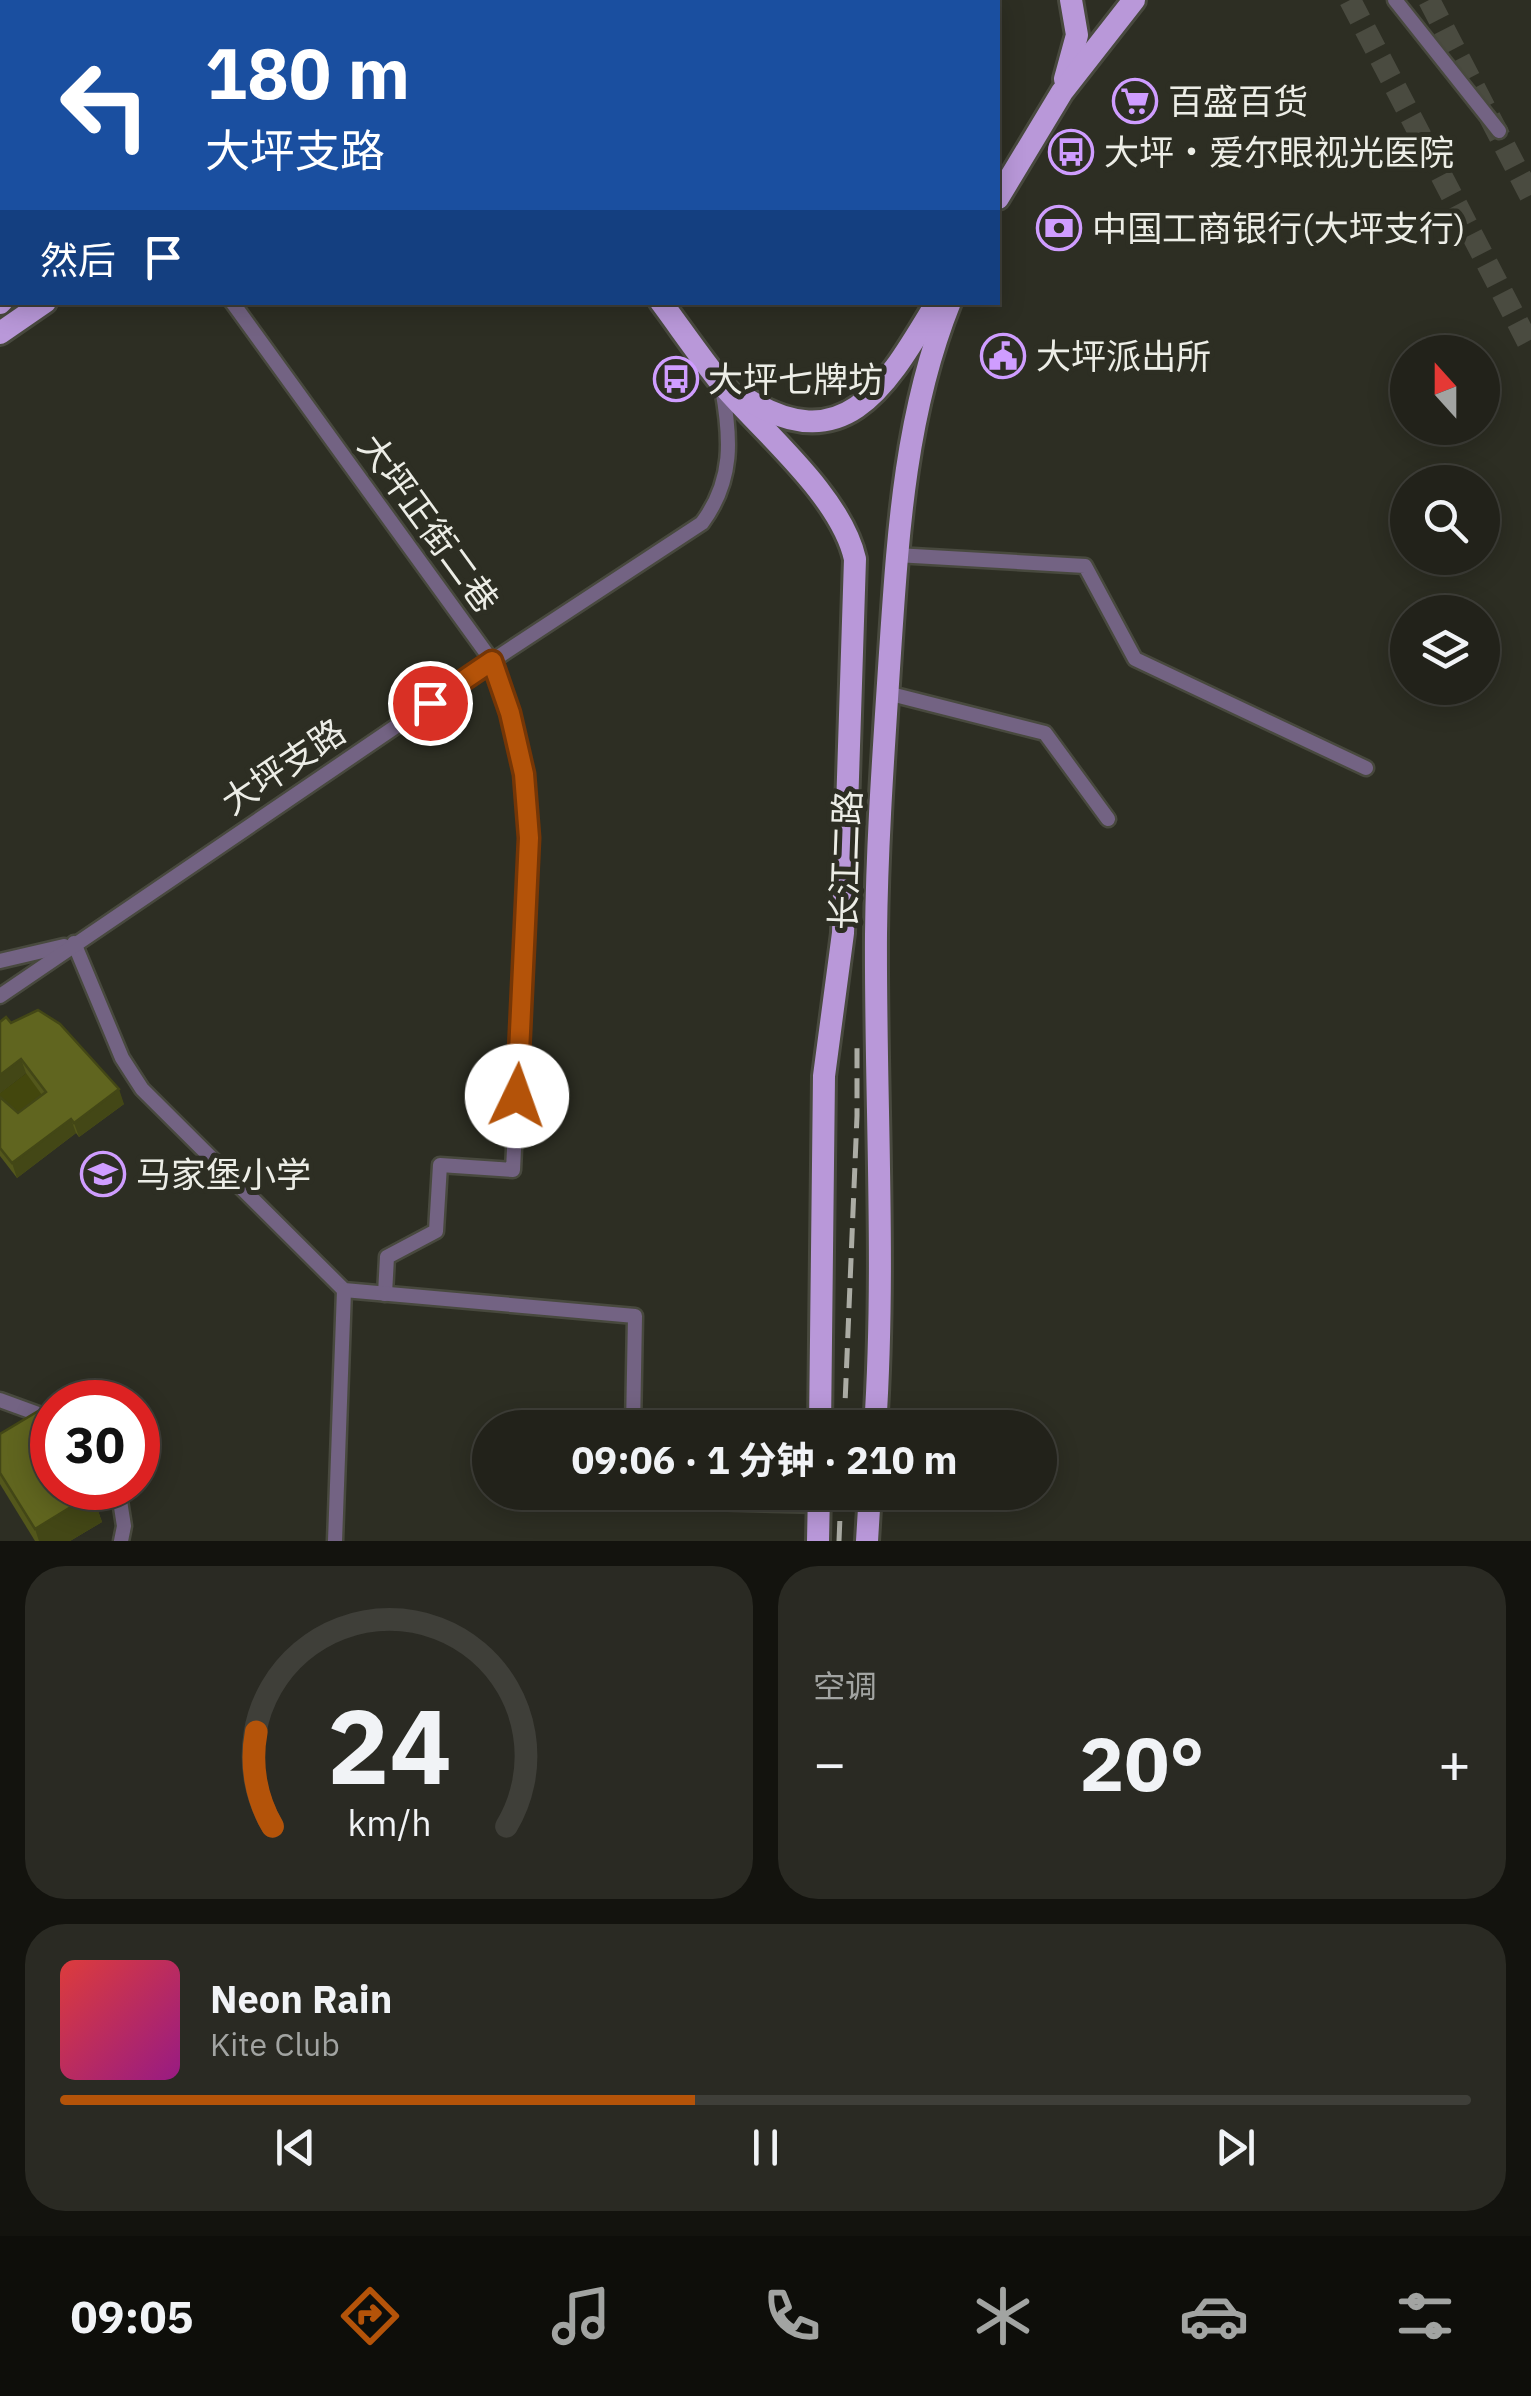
<!DOCTYPE html>
<html lang="zh">
<meta charset="utf-8">
<style>
:root{--surface:#22221a;--page:#2a2a23;--text:#f1f3f6;--muted:#a2a4a2;--line:#3f3f39;--accent:#b45309}
body{margin:0;font-family:"IBM Plex Sans","Noto Sans SC",sans-serif;background:var(--page);color:var(--text);height:100vh;display:flex;flex-direction:column;font-size:38px;white-space:nowrap}
*{box-sizing:border-box;margin:0}
p{font-size:32px;color:var(--muted)}
.icon{flex:none;width:55px;height:55px;fill:none;stroke:currentColor;stroke-width:2;stroke-linecap:round;stroke-linejoin:round}
.map{position:relative;height:1541px;overflow:hidden}
.drawer{display:flex;flex-direction:column;gap:25px;padding:25px;background:#13130e;flex:1}
.drawer>*{flex:none}
.guide{position:absolute;left:0px;top:0px;width:1000px;height:305px;box-shadow:0 5px 25px #0003,0 0 0 2px var(--line);background:#1a4fa0;color:#fff;overflow:hidden}
.needle{width:65px;rotate:339deg}
.fabs{position:absolute;left:1390px;top:335px;display:grid;gap:20px}
.fabs a{display:grid;place-items:center;width:110px;height:110px;border-radius:50%;background:var(--surface);box-shadow:0 5px 25px #0003,0 0 0 2px var(--line);font-size:50px}
.speed{position:absolute;left:30px;top:1380px;display:flex;gap:20px;font-size:50px;font-weight:700;text-align:center}
.speed>*{display:grid;place-content:center;width:130px;height:130px;border-radius:50%;background:var(--surface);box-shadow:0 5px 25px #0003,0 0 0 2px var(--line);line-height:1}
.speed .limit{border:15px solid #d22;background:#fff;color:#111}
.pin{position:absolute;display:grid;place-items:center;width:85px;height:85px;color:#fff;margin:-42px;border:5px solid #fff;border-radius:50%;box-shadow:0 2px 10px #0007}
.me{position:absolute;width:110px;margin:-55px;rotate:3deg;stroke-linejoin:round;filter:drop-shadow(0 0 8px #0008)}
.turn{display:flex;align-items:center;gap:35px;height:210px;padding:0 40px;font-size:45px}
.turn .icon{width:130px;height:130px;stroke-width:2.5}
.turn b{display:block;font-size:70px;line-height:85px}
.then{display:flex;align-items:center;height:95px;padding:0 40px;background:#0003;gap:20px;font-size:38px}
.big{font-size:75px;font-weight:700;line-height:1.1}
.drawer .card{flex:1;display:flex;flex-direction:column;justify-content:center;gap:15px;min-width:0;padding:0 35px;border-radius:40px;background:var(--page)}
.drawer .dial{align-items:center;gap:0}
.dial svg{height:260px;overflow:visible;fill:none;stroke:var(--line);stroke-width:7;stroke-linecap:round;text-anchor:middle}
.dial text{fill:var(--text);stroke:none}
.song{display:flex;align-items:center;gap:30px}
.cover{width:120px;height:120px;border-radius:15px;background:linear-gradient(135deg,hsl(0 70% 55%),hsl(310 70% 35%))}
.played{height:10px;border-radius:5px;background:linear-gradient(90deg,var(--accent) 45%,var(--line) 45%)}
.keys{display:flex;justify-content:space-around;direction:ltr}
.heat{display:flex;justify-content:space-between;align-items:center;font-size:55px;direction:ltr}
.drawer .tiles{flex:1;display:grid;gap:25px;grid-template-columns:1fr 1fr}
.card:last-child{grid-column:span 2}
.trip{position:absolute;left:472px;top:1410px;width:585px;height:100px;border-radius:50px;background:var(--surface);box-shadow:0 5px 25px #0003,0 0 0 2px var(--line);font-weight:700;line-height:100px;text-align:center}
.menu{display:flex;height:160px;justify-content:space-around;align-items:center;background:#0e0e0a;color:var(--muted)}
.menu .icon{width:70px;height:70px}
.menu .selected{color:var(--accent)}
.menu b{font-size:45px;color:var(--text)}
.map>svg:first-child{display:block}
.green{fill:#43470d}
.lines{fill:none;stroke-linecap:round;stroke-linejoin:round}
.trunk-tunnel{stroke:#4a4b40;stroke-width:22;stroke-dasharray:22 11;stroke-linecap:butt}
.service-casing{stroke:#48493e;stroke-width:12}
.minor-casing{stroke:#48493e;stroke-width:19}
.primary-casing{stroke:#48493e;stroke-width:28}
.service{stroke:#736383;stroke-width:8}
.minor{stroke:#736383;stroke-width:14}
.primary{stroke:#b998d9;stroke-width:22}
.rail{stroke:#abaca4;stroke-width:5;stroke-dasharray:20 10;stroke-linecap:butt}
.wall{fill:#53571b}
.shaded-wall{fill:#434716}
.building{fill:#60651f;stroke:#434716;stroke-width:2.5}
.route-casing{stroke:#753606;stroke-width:25}
.route{stroke:#b45309;stroke-width:18}
.labels{text-anchor:middle;dominant-baseline:central;stroke-width:10;stroke-linejoin:round;paint-order:stroke}
.poi-label{font-size:35px;fill:#ecede6;stroke:#2d2e23;text-anchor:start}
.street-label{font-size:35px;fill:#ecede6;stroke:#2d2e23}
</style>
<div class="map">
<svg width="1531" height="1541" viewBox="0 0 1531 1541">
<rect width="100%" height="100%" fill="#2d2e23"/>
<!-- green -->
<polygon class="green" points="29,1071 47,1101 23,1128 0,1107 0,1093"/>
<g class="lines">
<!-- trunk-tunnel -->
<g class="trunk-tunnel">
<polyline points="1350,0 1531,348"/>
<polyline points="1429,0 1531,197"/>
</g>
<defs>
<polyline id="service" points="50,2 50,0"/>
<g id="minor">
<polyline points="554,0 555,2"/>
<polyline points="1395,0 1499,131"/>
<polyline points="168,2 168,0"/>
<polyline points="232,302 492,661 511,713 524,774 529,838 513,1170 440,1165 436,1231 387,1257 385,1294"/>
<polyline points="896,555 1085,566 1135,659 1366,768"/>
<polyline points="887,693 1045,733 1108,819"/>
<polyline points="74,943 122,1058 142,1089 344,1290 635,1316 633,1428"/>
<polyline points="0,961 64,946"/>
<path d="M0,996l492,-335 210,-138c32,-43 29,-85 20,-135"/>
<polyline points="0,1400 52,1419"/>
<polyline points="118,1488 124,1526 121,1541"/>
<polyline points="632,1492 632,1500 819,1505"/>
<polyline points="335,1541 344,1290"/>
</g>
<g id="primary">
<polyline points="573,2 584,0"/>
<polyline points="619,2 625,0"/>
<polyline points="1065,79 1077,35 1071,0"/>
<polyline points="998,198 1062,92 1134,0"/>
<path d="M661,302c20,27 39,55 60,81 42,49 120,113 134,176l-12,374 -19,143 -4,352"/>
<polyline points="0,303 2,301"/>
<polyline points="0,333 45,302"/>
<path d="M745,398c102,65 144,-17 192,-96"/>
<path d="M875,1428c11,-165 0,-330 1,-494 1,-94 8,-188 14,-281 8,-119 15,-239 60,-351"/>
<polyline points="818,1541 819,1492"/>
<polyline points="867,1541 870,1492"/>
</g>
</defs>
<!-- service casing -->
<use href="#service" class="service-casing"/>
<!-- minor casing -->
<use href="#minor" class="minor-casing"/>
<!-- primary casing -->
<use href="#primary" class="primary-casing"/>
<!-- service -->
<use href="#service" class="service"/>
<!-- minor -->
<use href="#minor" class="minor"/>
<!-- primary -->
<use href="#primary" class="primary"/>
<!-- rail -->
<g class="rail">
<polyline points="844,1428 857,1116 857,1041"/>
<polyline points="839,1541 841,1492"/>
</g>
</g>
<!-- wall -->
<g class="wall">
<polygon points="0,1022 11,1023 124,1104 79,1137 76,1133 17,1178 0,1156 0,1097 18,1113 42,1095 26,1073 0,1093"/>
<polygon points="0,1434 92,1494 102,1522 70,1541 35,1541 0,1484"/>
</g>
<!-- shaded-wall -->
<g class="shaded-wall">
<polygon points="21,1059 26,1073 0,1093 0,1075"/>
<polygon points="119,1089 124,1104 79,1137 74,1123"/>
<polygon points="71,1119 76,1133 17,1178 12,1163"/>
<polygon points="92,1494 102,1522 70,1541 39,1541 35,1529"/>
</g>
<!-- building -->
<g class="building">
<polygon points="38,1010 60,1024 119,1089 74,1123 71,1119 12,1163 0,1148 0,1097 18,1113 46,1092 21,1059 0,1075 0,1022 6,1017 11,1023"/>
<polygon points="40,1410 52,1430 52,1488 88,1488 92,1494 35,1529 0,1473 0,1434"/>
</g>
<g class="lines">
<defs>
<polyline id="route" points="430,703 492,661 510,713 524,774 529,838 517,1096"/>
</defs>
<!-- route casing -->
<use href="#route" class="route-casing"/>
<!-- route -->
<use href="#route" class="route"/>
</g>
<!-- icons -->
<defs>
<symbol id="supermarket-ring" viewBox="-11 -11 22 22"><circle r="9.5" fill="#2d2e23" stroke="#cf9dff" stroke-width="1.5"/><path d="M-6-5.5h2.5l.6 2H6L4.5 2H-2.5L-4.4-4H-6ZM-1.5 3.2a1.3 1.3 0 1 0 .1 0ZM3 3.2a1.3 1.3 0 1 0 .1 0Z" fill="#cf9dff"/></symbol>
<symbol id="bus-ring" viewBox="-11 -11 22 22"><circle r="9.5" fill="#2d2e23" stroke="#cf9dff" stroke-width="1.5"/><path d="M-5-6H5V4H4V6H2V4H-2V6H-4V4H-5ZM-3.5-4V0h7V-4ZM-3.5 1.2v1.5H-2V1.2ZM2 1.2v1.5H3.5V1.2Z" fill="#cf9dff"/></symbol>
<symbol id="bank-ring" viewBox="-11 -11 22 22"><circle r="9.5" fill="#2d2e23" stroke="#cf9dff" stroke-width="1.5"/><path d="M-6-4H6V4H-6ZM0-2.3a2.3 2.3 0 1 0 0 4.6a2.3 2.3 0 1 0 0-4.6Z" fill="#cf9dff"/></symbol>
<symbol id="civic-ring" viewBox="-11 -11 22 22"><circle r="9.5" fill="#2d2e23" stroke="#cf9dff" stroke-width="1.5"/><path d="M-.6-6.5H3V-4.5H.6V-3L4-1V1h2V6H-6V1h2V-1L-.6-3ZM-1.2 2.5V6h2.4V2.5Z" fill="#cf9dff"/></symbol>
<symbol id="school-ring" viewBox="-11 -11 22 22"><circle r="9.5" fill="#2d2e23" stroke="#cf9dff" stroke-width="1.5"/><path d="M0-5L7-2L0 1L-7-2ZM-4 1L0 2.5L4 1V4Q0 6-4 4Z" fill="#cf9dff"/></symbol>
</defs>
<g fill-rule="evenodd">
<use href="#supermarket-ring" x="1110" y="76" width="50" height="50"/>
<use href="#bus-ring" x="1046" y="127" width="50" height="50"/>
<use href="#bank-ring" x="1034" y="203" width="50" height="50"/>
<use href="#civic-ring" x="978" y="331" width="50" height="50"/>
<use href="#bus-ring" x="651" y="354" width="50" height="50"/>
<use href="#school-ring" x="78" y="1149" width="50" height="50"/>
</g>
<g class="labels">
<!-- poi labels -->
<g class="poi-label">
<text x="1168" y="101">百盛百货</text>
<text x="1104" y="152">大坪‧爱尔眼视光医院</text>
<text x="1092" y="228">中国工商银行(大坪支行)</text>
<text x="1036" y="356">大坪派出所</text>
<text x="708" y="379">大坪七牌坊</text>
<text x="136" y="1174">马家堡小学</text>
</g>
<!-- street labels -->
<g class="street-label">
<text transform="translate(429 523) rotate(54)">大坪正街二巷</text>
<text transform="translate(283 766) rotate(-34)">大坪支路</text>
<text transform="translate(845 860) rotate(-88)">长江二路</text>
</g>
</g>
</svg>
<div class="fabs">
<a><svg class="needle" viewBox="-14 -14 28 28"><path d="M0-13l5 13h-10z" fill="#e53935"/><path d="M0 13l5-13h-10z" fill="#a2a4a2"/></svg></a>
<a><svg class="icon" aria-label="search" viewBox="0 0 24 24"><circle cx="10" cy="10" r="6"/><path d="M15 15l6 6"/></svg></a>
<a><svg class="icon" aria-label="layers" viewBox="0 0 24 24"><path d="M12 4l9 5-9 5-9-5zM3 14l9 5 9-5"/></svg></a>
</div>
<div class="speed"><div class="limit">30</div></div>
<div class="pin" style="left:430px;top:703px;background:#d93025"><svg class="icon" aria-label="arrive" viewBox="0 0 24 24"><path d="M6 21V4h12l-3 4 3 4H6"/></svg></div>
<svg class="me" style="left:517px;top:1096px" viewBox="-20 -20 40 40"><circle r="19" fill="#fff"/><path d="M0-13L10 11 0 6-10 11z" fill="#b45309"/></svg>
<div class="trip">09:06 · 1 分钟 · 210 m</div>
<div class="guide">
<div class="turn"><svg class="icon" aria-label="left" viewBox="0 0 24 24"><path d="M17 20v-9H6M10 6l-5 5 5 5"/></svg><div><b>180 m</b>大坪支路</div></div>
<div class="then">然后<svg class="icon" aria-label="arrive" viewBox="0 0 24 24"><path d="M6 21V4h12l-3 4 3 4H6"/></svg></div>
</div>
</div>
<section class="drawer">
<div class="tiles">
<div class="card dial"><svg viewBox="0 0 100 80">
<path d="M14 69A42 42 0 1 1 86 69"/>
<path d="M14 69A42 42 0 0 1 9 40" stroke="#b45309"/>
<text x="50" y="56" font-size="32" font-weight="700">24</text>
<text x="50" y="72" font-size="11">km/h</text>
</svg></div>
<div class="card"><p>空调</p>
<div class="heat"><a>−</a><b class="big">20°</b><a>+</a></div>
</div>
<div class="card">
<div class="song"><i class="cover"></i><div><b>Neon Rain</b><p>Kite Club</p></div></div>
<div class="played"></div>
<div class="keys"><svg class="icon" aria-label="previous" viewBox="0 0 24 24"><path d="M18 5L8 12l10 7zM5 5v14"/></svg><svg class="icon" aria-label="pause" viewBox="0 0 24 24"><path d="M8 5v14M16 5v14"/></svg><svg class="icon" aria-label="next" viewBox="0 0 24 24"><path d="M6 5l10 7-10 7zM19 5v14"/></svg></div>
</div>
</div>
</section>
<nav class="menu">
<b>09:05</b>
<svg class="icon selected" aria-label="directions" viewBox="0 0 24 24"><path d="M12 3l9 9-9 9-9-9zM9 14v-3h6M13 9l2 2-2 2"/></svg>
<svg class="icon" aria-label="music" viewBox="0 0 24 24"><path d="M9 18V5l10-2v13"/><circle cx="6" cy="18" r="3"/><circle cx="16" cy="16" r="3"/></svg>
<svg class="icon" aria-label="phone" viewBox="0 0 24 24"><path d="M5 4h4l2 5-3 2q2 4 5 5l2-3 5 2v4C11 20 4 13 5 4z"/></svg>
<svg class="icon" aria-label="climate" viewBox="0 0 24 24"><path d="M12 3v18M4 7l16 10M4 17L20 7"/></svg>
<svg class="icon" aria-label="car" viewBox="0 0 24 24"><path d="M5 17H2v-5l4-1 3-4h7l3 4 3 1v5h-3M9 17h6M6 11h13"/><circle cx="7" cy="17" r="2"/><circle cx="17" cy="17" r="2"/></svg>
<svg class="icon" aria-label="filters" viewBox="0 0 24 24"><path d="M4 7h16M4 17h16"/><circle cx="9" cy="7" r="2"/><circle cx="15" cy="17" r="2"/></svg>
</nav>
